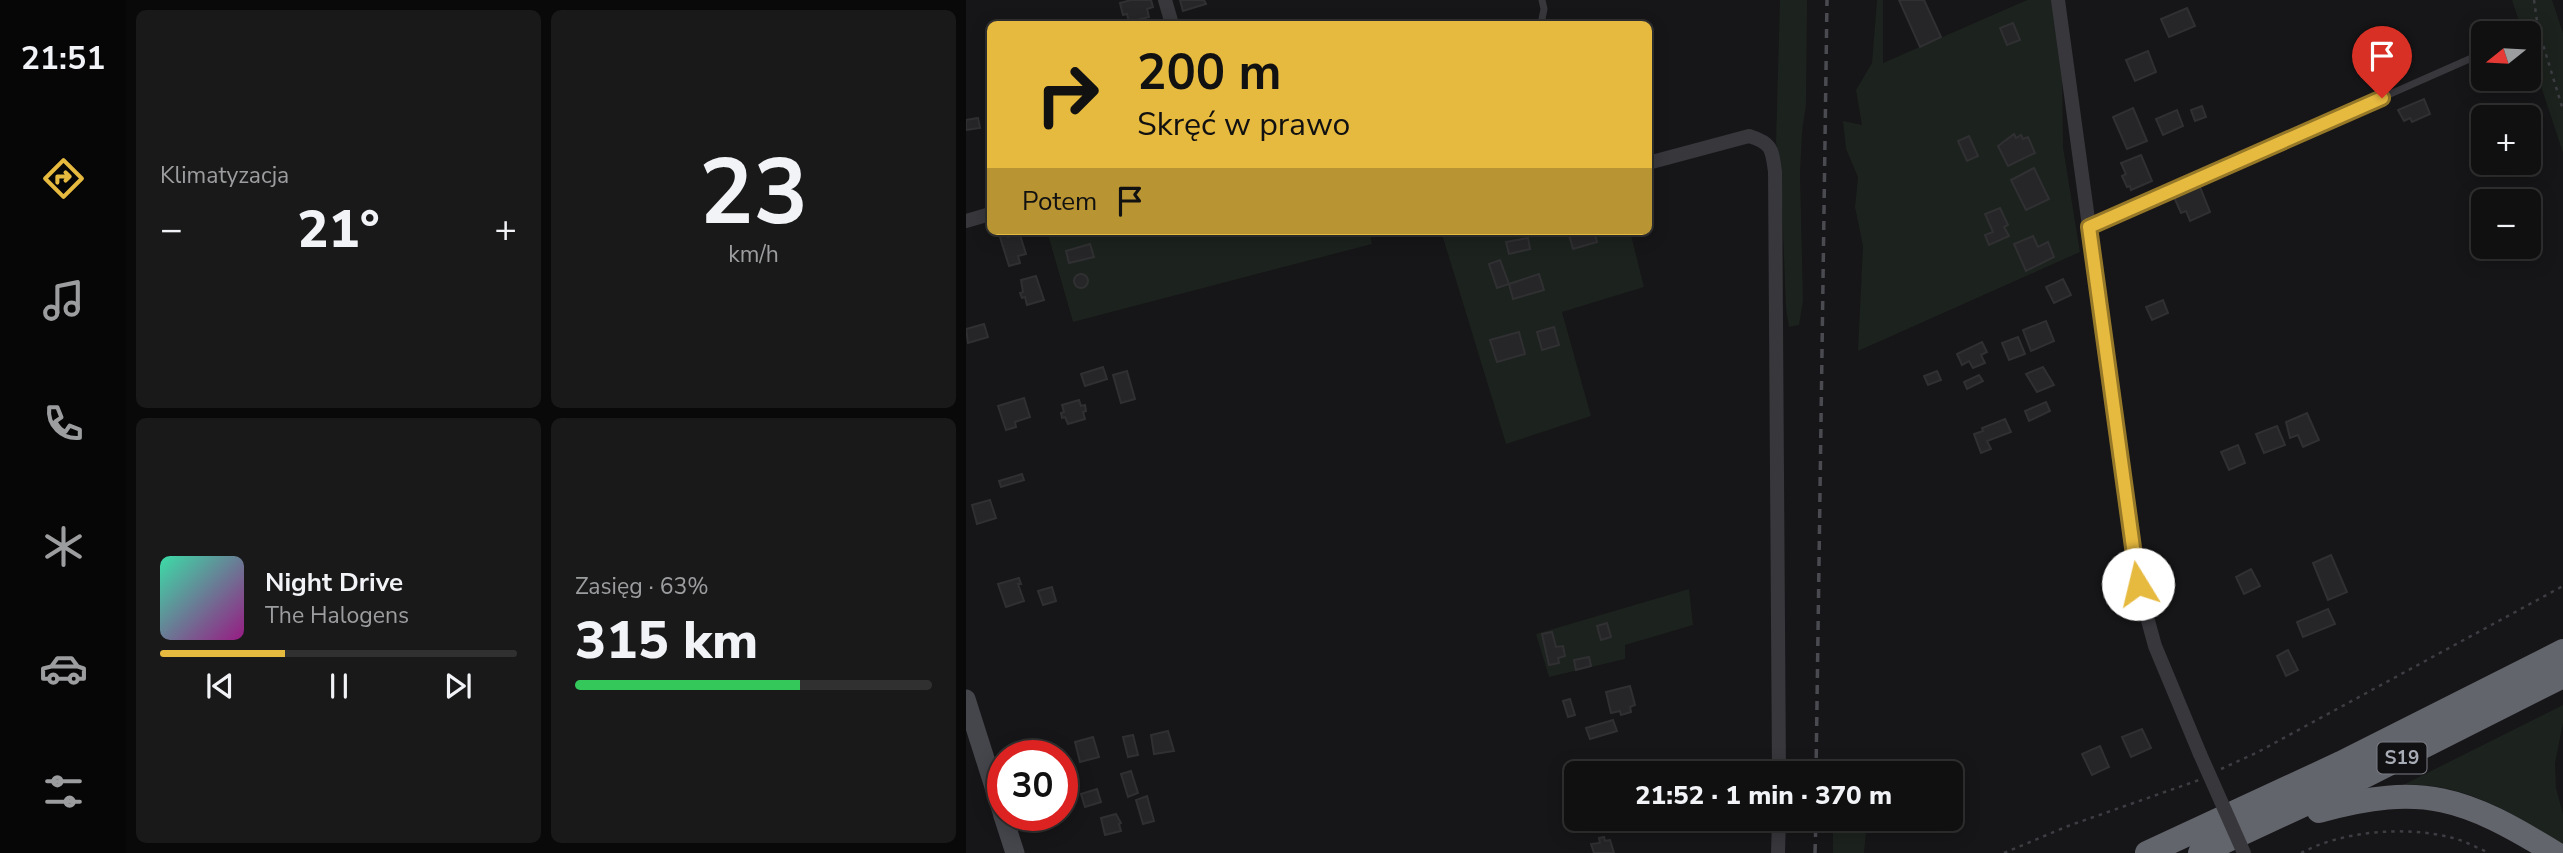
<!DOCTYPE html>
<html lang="pl">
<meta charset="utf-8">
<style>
:root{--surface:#101011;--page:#19191a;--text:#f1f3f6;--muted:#9c9d9f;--line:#303031;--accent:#e6b93f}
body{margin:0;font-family:"Nunito Sans",sans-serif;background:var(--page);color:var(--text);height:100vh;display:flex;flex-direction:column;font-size:26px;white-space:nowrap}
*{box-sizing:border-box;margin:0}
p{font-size:23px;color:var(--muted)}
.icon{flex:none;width:38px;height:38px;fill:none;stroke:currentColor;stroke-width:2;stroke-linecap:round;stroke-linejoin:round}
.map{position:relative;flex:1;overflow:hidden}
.sheet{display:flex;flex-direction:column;gap:10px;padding:10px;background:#090909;width:840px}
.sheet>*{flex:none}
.guide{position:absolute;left:21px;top:21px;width:665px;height:214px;border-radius:10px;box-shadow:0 4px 18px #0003,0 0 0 2px var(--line);background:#e6b93f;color:#111;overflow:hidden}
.needle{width:46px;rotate:252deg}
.buttons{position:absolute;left:1505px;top:21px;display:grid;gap:14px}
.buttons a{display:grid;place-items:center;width:70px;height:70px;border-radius:10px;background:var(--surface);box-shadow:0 4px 18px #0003,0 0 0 2px var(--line);font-size:35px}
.speed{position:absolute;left:21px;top:740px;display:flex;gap:14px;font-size:35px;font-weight:700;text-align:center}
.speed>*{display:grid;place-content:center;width:91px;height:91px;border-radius:50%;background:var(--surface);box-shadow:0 4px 18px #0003,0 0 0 2px var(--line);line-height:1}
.speed .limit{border:10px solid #d22;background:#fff;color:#111}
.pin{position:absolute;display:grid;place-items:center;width:60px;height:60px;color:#fff;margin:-72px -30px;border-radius:50% 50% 50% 0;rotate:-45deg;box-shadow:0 0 7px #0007}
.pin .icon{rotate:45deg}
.me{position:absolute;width:77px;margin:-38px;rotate:351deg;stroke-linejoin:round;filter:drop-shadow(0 0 5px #0008)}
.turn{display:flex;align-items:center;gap:24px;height:147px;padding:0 35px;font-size:32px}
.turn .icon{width:91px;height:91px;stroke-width:2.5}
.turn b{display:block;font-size:49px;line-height:60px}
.then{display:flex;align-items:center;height:66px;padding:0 35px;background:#0003;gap:14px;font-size:26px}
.big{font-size:52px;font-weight:800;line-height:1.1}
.sheet .widget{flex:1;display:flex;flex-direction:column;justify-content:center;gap:10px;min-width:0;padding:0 24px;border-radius:10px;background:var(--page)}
.sheet .dial{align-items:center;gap:0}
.dial b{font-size:91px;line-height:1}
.song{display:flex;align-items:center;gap:21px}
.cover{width:84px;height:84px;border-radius:10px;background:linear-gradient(135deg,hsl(160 70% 55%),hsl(310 70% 35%))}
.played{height:7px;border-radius:4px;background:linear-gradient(90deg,var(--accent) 35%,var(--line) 35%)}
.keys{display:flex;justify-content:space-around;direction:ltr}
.heat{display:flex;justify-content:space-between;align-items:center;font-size:38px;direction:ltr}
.charge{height:10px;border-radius:5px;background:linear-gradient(90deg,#34c759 63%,var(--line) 0)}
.sheet .tiles{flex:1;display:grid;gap:10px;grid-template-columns:repeat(2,1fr)}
.trip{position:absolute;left:598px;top:761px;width:399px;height:70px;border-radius:10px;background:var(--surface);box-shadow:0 4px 18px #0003,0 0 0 2px var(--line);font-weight:800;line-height:70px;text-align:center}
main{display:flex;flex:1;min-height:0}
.dock{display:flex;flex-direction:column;width:126px;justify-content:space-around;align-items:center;background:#060607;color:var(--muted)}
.dock .icon{width:49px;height:49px}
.dock .active{color:var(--accent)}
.dock b{font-size:32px;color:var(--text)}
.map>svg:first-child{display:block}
.green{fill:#1c221d}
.building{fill:#262628;stroke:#303033;stroke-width:2}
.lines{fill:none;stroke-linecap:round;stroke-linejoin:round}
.path{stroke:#3d3e43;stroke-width:2.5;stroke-dasharray:3.5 5;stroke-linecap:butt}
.lane{stroke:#37373c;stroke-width:7}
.street{stroke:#37373c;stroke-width:14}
.secondary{stroke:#45464c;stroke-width:19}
.highway{stroke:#63656d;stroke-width:24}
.rail{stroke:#4a4b51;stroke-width:3.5;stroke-dasharray:9 7;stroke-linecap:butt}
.street-bridge{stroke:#37373c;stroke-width:14}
.route-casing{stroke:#967829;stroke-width:18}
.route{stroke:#e6b93f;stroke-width:12}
.labels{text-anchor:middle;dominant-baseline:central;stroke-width:7;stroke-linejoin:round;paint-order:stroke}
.shield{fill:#111012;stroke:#7b7d85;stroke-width:2}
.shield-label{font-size:19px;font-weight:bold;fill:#a8acb6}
</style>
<main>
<nav class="dock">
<b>21:51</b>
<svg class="icon active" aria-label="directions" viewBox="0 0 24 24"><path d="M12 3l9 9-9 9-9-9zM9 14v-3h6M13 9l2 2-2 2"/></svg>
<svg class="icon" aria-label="music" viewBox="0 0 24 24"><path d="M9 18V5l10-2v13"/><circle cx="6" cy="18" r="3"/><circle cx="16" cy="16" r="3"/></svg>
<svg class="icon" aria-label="phone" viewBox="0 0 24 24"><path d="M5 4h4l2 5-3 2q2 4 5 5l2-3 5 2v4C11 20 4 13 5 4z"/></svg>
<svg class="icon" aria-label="climate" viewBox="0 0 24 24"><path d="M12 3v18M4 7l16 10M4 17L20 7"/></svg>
<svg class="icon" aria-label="car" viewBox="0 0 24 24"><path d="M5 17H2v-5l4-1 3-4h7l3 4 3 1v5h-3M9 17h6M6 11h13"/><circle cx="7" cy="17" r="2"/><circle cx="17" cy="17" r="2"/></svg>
<svg class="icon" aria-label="filters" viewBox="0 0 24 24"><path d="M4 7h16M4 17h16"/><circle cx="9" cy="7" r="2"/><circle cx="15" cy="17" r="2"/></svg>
</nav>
<section class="sheet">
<div class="tiles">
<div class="widget"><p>Klimatyzacja</p>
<div class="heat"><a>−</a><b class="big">21°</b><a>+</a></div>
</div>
<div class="widget dial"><b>23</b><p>km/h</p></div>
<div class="widget">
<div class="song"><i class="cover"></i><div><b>Night Drive</b><p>The Halogens</p></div></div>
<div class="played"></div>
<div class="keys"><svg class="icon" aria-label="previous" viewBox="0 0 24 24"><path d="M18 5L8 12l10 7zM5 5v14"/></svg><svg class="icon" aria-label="pause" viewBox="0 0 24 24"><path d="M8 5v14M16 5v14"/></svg><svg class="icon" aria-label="next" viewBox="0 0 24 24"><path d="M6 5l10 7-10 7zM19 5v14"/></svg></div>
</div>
<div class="widget"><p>Zasięg · 63%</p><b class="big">315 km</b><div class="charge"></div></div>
</div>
</section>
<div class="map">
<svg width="1597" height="853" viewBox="0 0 1597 853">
<rect width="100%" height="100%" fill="#161517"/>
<!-- green -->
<g class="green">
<polygon points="814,0 841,0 840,104 836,132 834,174 837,301 833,325 823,327 820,309 816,205 810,141"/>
<polygon points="911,0 917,0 917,63 1061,0 1086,0 1096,67 1097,147 1114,252 892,351 897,246 889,207 892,177 880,149 877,121 896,125 890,90 906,63"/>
<polygon points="1546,0 1586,0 1597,33 1597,153 1563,50 1563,33 1557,33"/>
<polygon points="81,231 403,231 406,244 107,322"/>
<polygon points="475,231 664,231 678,287 596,312 625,416 540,444"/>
<polygon points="723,589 727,625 659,645 659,659 583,677 570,634"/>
<path d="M1597,705v18l-8,40 1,25 7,26v30c-51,-30 -98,-62 -160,-59z"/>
<polygon points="901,819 898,853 867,853 867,824"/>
</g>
<!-- building -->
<g class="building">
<polygon points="165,0 185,0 187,7 181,9 183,17 163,22 161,14 157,15 154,3"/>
<polygon points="214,0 238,0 240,4 217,11"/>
<polygon points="933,0 958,0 975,37 954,47"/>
<polygon points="1221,8 1229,26 1203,37 1195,19"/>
<polygon points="1047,23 1054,40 1041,45 1034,28"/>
<polygon points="1182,51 1190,72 1169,81 1160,60"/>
<polygon points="1458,99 1464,114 1446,122 1444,118 1438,121 1432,110"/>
<polygon points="1236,106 1240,117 1229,121 1225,110"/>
<polygon points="1167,108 1181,141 1161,149 1147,117"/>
<polygon points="1211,110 1217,126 1197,135 1190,119"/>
<polygon points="12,118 14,128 0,130 0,120"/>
<polygon points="1048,134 1050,138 1055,135 1057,139 1062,137 1069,153 1042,166 1032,146"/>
<polygon points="1003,136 1012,156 1001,161 992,141"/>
<polygon points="1175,155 1186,181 1165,190 1164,186 1161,187 1156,176 1160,174 1155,163"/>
<polygon points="1068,168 1083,199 1060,210 1045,180"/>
<polygon points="1234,187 1244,212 1224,221 1220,211 1215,213 1208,197"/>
<polygon points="1034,208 1042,225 1038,227 1043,236 1023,245 1019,235 1027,232 1019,214"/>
<polygon points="602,231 628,231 631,242 607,249"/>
<polygon points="41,232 42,237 53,232 60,254 52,256 54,263 43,266 33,234"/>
<polygon points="1067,236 1072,247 1082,242 1088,257 1060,271 1048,244"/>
<polygon points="562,238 564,249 543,254 540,242"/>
<polygon points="124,244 128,257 103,263 100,251"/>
<polygon points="534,260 543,284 531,288 523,264"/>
<circle cx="115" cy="281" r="7"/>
<polygon points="573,274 578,290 547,299 543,284"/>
<polygon points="70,276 78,300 61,305 59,297 56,298 54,293 57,292 55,280"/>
<polygon points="1097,279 1105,295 1088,303 1080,287"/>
<polygon points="1197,300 1202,313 1186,320 1180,307"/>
<polygon points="1080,321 1088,341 1065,351 1057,330"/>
<polygon points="18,324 22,337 2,343 0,329"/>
<polygon points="588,327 593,345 576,350 571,332"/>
<polygon points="553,332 559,354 531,362 524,340"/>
<polygon points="1052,337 1059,354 1043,360 1036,343"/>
<polygon points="1016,342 1021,352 1015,355 1019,363 1007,368 1003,361 996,365 991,354"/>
<polygon points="137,367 141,379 119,386 115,374"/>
<polygon points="1077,367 1088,385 1071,392 1060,374"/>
<polygon points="161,371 169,399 155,403 147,375"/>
<polygon points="971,371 975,380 962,385 958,376"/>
<polygon points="1013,375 1017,381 1001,389 998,382"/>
<polygon points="58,398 64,417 49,422 50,427 40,430 32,406"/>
<polygon points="113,400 115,406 119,405 120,411 117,412 119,419 102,424 99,417 96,418 95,413 98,412 96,405"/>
<polygon points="1080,402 1084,411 1063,421 1059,411"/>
<polygon points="1341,413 1353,440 1337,447 1332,435 1324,438 1320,422"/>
<polygon points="1039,419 1045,432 1021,441 1025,449 1015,453 1008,434 1017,431 1016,428"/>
<polygon points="1311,426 1319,445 1298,453 1290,434"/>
<polygon points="1272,445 1279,463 1263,470 1255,452"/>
<polygon points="56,474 58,480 35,487 33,481"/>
<polygon points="24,500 30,518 11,524 6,505"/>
<polygon points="1365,555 1381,592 1362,600 1347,563"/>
<polygon points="1285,569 1294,586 1278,594 1270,577"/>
<polygon points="53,578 55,584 52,584 58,601 40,607 32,584"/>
<polygon points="86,587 90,601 77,605 72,591"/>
<polygon points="1362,609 1369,624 1337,637 1331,622"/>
<polygon points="641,623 645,637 635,640 631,626"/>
<polygon points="586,632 590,647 597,646 599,656 592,658 593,663 583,665 576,634"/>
<polygon points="1322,650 1332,670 1320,676 1311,656"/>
<polygon points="623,657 625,666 610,670 608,660"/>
<polygon points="664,686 669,705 664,707 665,712 655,715 654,711 645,713 640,692"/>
<polygon points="604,699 609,715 602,717 597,701"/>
<polygon points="647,720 651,731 624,739 620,728"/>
<polygon points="1176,729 1185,748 1165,757 1156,737"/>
<polygon points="202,731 208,751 188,754 185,735"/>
<polygon points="167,735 172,755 162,757 157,737"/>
<polygon points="127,737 133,757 114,762 109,742"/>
<polygon points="1134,746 1143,767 1126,775 1116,754"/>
<polygon points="165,771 172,793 162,797 155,774"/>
<polygon points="131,789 135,802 119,807 115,794"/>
<polygon points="181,796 188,821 177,824 170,800"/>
<polygon points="611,806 611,819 615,819 616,823 606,825 601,808"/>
<polygon points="150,814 155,823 153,824 155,831 139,835 135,818"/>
<polygon points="638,837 639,841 644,840 648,853 628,853 625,844 634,843 633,838"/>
</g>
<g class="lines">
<!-- path -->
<g class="path">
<polyline points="1568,0 1571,21"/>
<polyline points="1575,38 1597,110"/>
<polyline points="1255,769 1292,752 1597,586"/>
<polyline points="1038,853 1102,826 1233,780"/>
<path d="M1335,853c41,-22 103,-27 148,-16 14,3 27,10 40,16"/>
</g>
<!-- lane -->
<g class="lane">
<polyline points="575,24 578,9 576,0"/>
<polyline points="1563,33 1573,29"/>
<polyline points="1123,227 1517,53"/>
</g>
<!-- street -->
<g class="street">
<polyline points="199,0 206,24"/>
<polyline points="1092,0 1172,584 1189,646 1234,754"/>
<path d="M682,163l101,-27c23,7 23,13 26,36l4,602"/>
<polyline points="0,221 24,214"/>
<polyline points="812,853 813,819"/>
</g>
<!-- secondary -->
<g class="secondary">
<polyline points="0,699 37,815"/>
<polyline points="37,816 49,853"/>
</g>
<!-- highway -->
<g class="highway">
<path d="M1353,811c105,-29 146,-13 236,42"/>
<polyline points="1181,853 1375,763 1597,651"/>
<polyline points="1234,853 1389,781 1597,676"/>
</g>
<!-- rail -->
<g class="rail">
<polyline points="850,774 861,0"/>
<polyline points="849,853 850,819"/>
</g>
<!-- street-bridge -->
<polyline class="street-bridge" points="1234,754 1278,853"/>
</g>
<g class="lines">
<defs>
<polyline id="route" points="1172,584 1123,227 1416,98"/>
</defs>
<!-- route casing -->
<use href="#route" class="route-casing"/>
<!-- route -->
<use href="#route" class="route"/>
</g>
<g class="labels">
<!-- shield labels -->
<rect class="shield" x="1411.5" y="742.5" width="49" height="31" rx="5"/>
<g class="shield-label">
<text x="1436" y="758">S19</text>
</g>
</g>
</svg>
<div class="buttons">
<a><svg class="needle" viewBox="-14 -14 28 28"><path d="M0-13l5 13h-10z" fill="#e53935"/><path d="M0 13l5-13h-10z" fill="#9c9d9f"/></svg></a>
<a>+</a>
<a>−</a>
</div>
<div class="speed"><div class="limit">30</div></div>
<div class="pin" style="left:1416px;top:98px;background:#d93025"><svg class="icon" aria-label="arrive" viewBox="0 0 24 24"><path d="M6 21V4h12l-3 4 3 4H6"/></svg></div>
<svg class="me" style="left:1172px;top:584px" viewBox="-20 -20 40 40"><circle r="19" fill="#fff"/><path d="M0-13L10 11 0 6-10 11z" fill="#e6b93f"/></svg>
<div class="trip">21:52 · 1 min · 370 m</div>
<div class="guide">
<div class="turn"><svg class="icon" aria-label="right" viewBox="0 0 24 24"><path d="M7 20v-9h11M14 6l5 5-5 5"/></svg><div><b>200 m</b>Skręć w prawo</div></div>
<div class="then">Potem<svg class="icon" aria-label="arrive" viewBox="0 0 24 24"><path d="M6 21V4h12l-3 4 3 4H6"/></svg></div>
</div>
</div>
</main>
